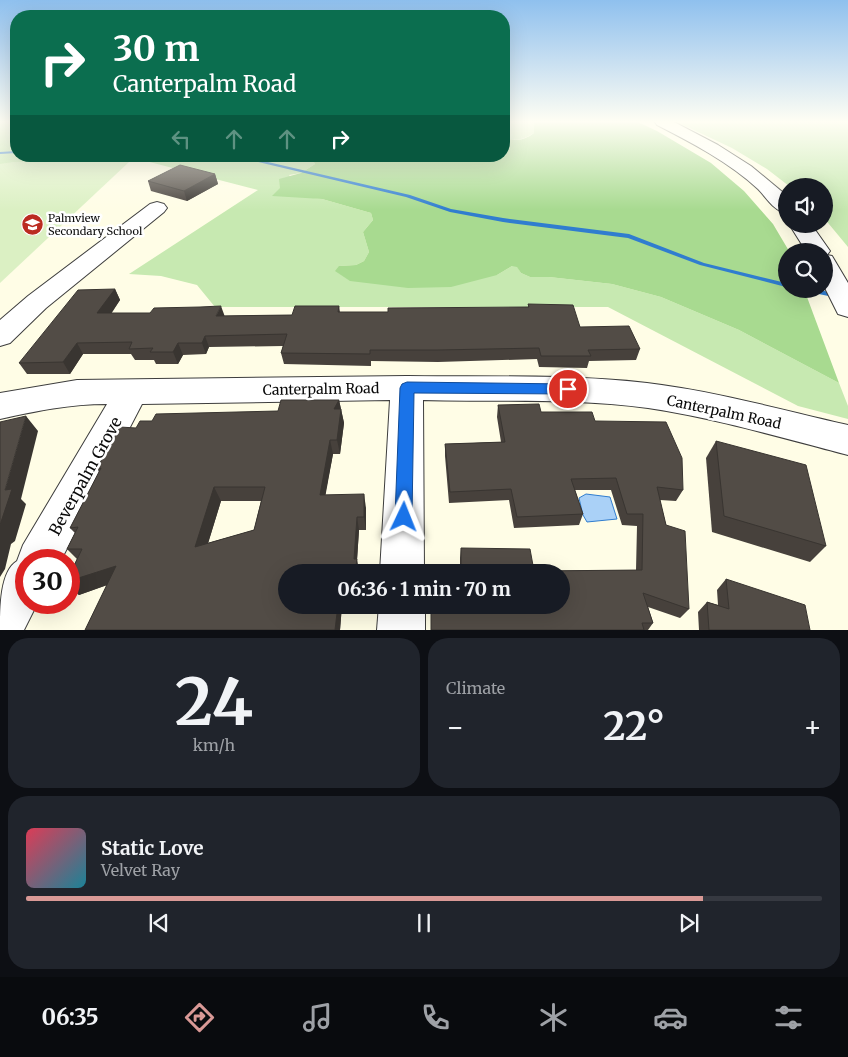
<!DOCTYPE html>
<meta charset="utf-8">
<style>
:root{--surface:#171b24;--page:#20242c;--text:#f1f3f6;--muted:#9ea1a6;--line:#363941;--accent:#d99996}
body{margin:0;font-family:Merriweather,serif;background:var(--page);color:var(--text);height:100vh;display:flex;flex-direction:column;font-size:19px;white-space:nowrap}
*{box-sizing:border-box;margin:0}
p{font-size:16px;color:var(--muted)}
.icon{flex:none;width:28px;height:28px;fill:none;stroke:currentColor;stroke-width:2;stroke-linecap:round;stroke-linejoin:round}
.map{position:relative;height:630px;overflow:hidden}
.drawer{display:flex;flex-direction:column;gap:8px;padding:8px;background:#0d0f14;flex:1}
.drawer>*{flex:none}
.guide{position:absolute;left:10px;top:10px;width:500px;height:152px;border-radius:20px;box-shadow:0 5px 20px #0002;background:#0b6e4f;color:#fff;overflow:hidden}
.controls{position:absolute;left:778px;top:178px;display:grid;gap:10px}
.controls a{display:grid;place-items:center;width:55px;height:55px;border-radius:50%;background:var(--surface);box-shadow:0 5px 20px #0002;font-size:25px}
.speed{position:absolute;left:15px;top:549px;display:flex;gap:10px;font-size:25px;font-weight:700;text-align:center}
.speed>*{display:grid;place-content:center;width:65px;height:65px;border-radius:50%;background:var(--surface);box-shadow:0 5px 20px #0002;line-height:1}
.speed .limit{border:8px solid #d22;background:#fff;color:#111}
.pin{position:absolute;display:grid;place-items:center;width:42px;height:42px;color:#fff;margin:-21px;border:2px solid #fff;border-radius:50%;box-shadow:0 1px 5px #0007}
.me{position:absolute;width:55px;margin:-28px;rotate:2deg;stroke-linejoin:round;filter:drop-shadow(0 0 4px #0008)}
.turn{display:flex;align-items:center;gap:18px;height:105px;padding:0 20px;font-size:22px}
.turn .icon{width:65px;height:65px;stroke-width:2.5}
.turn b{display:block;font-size:35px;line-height:42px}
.lanes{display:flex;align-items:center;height:48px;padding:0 20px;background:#0003;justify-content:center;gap:25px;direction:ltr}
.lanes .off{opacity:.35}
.big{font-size:38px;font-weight:700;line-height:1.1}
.drawer .widget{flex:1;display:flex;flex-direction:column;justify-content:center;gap:8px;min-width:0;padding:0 18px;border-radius:20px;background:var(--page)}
.drawer .dial{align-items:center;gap:0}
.dial b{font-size:65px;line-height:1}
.song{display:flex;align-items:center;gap:15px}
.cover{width:60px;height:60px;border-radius:8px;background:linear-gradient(135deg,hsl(350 70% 55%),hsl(190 70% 35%))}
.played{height:5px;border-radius:2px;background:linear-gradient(90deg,var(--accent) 85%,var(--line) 85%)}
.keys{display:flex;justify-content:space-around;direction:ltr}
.heat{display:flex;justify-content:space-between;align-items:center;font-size:28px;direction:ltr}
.drawer .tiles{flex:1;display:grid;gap:8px;grid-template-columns:1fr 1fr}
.widget:last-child{grid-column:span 2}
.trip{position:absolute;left:278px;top:564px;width:292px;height:50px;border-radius:25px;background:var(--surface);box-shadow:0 5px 20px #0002;font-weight:700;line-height:50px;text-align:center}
.tabs{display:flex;height:80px;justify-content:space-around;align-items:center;background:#090b0e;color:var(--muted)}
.tabs .icon{width:35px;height:35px}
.tabs .on{color:var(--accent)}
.tabs b{font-size:22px;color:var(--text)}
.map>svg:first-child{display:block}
.green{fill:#c7e9b1}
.forest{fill:#a8da90}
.pitch{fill:#dbf0c3}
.water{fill:#aad1f7;stroke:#307dcf}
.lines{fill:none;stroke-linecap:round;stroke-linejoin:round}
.stream{fill:#307dcf;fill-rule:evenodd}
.minor-casing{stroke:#3d3d3d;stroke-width:2}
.minor{fill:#fff;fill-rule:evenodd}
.wall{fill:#47413c;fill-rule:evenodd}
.shaded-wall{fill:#393531}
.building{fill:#524c46;stroke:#393531;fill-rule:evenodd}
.route{fill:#1a73e8;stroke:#114b97}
.labels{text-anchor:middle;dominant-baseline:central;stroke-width:5;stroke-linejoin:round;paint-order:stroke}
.far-poi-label{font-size:11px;fill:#0a0a0a;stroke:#fff;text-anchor:start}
.street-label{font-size:14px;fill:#0a0a0a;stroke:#fff}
.near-street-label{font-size:16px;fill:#0a0a0a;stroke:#fff}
</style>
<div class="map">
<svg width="848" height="630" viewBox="0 0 848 630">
<rect width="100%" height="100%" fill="#fffde6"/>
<!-- green -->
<g class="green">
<polygon points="0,122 16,122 16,156 310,156 315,164 301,173 289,175 305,197 322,199 371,213 373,220 363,232 369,252 364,261 356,265 339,266 497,275 512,266 517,266 521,273 530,277 549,277 612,284 661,297 739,330 839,383 848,406 848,419 798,406 608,307 215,307 197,285 161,276 129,274 258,190 138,159 129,162 0,164"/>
<path d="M504,122h30v11c-11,7 -17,8 -30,5z"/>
<polygon points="848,122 848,247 824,218 824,186 789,186 767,169 732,148 679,123"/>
</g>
<!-- forest -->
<path class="forest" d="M534,122h104l19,9 54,32 33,28 29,33 16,27h-3v38h18l35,94 -100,-53 -78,-33 -49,-13 -63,-7h-19l-9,-4 -4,-6 -5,-1 -15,9 -46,12 -43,1 -58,-7 -15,-10 4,-5 17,-1 8,-4 5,-9 -6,-20 10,-12 -2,-7 -49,-14 -50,-3 8,-8 -1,-9 22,-6 14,-9 -5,-8h103l9,2 11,-2h71v-18c13,3 19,3 30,-5z"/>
<!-- pitch -->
<polygon class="pitch" points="13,162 129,162 0,283 0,164"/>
<!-- water -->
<polygon class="water" points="586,494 610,497 617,519 587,522 583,515 579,498"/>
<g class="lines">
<!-- stream -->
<g class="stream">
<polygon points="16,151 16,153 0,154 0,152"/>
<polygon points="233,156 242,156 410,195 451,209 503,218 629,234 704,263 786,283 786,287 700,265 628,238 503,222 450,212 406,197"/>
<polygon points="803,289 815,289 848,296 848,300 804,291"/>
</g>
<defs>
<g id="minor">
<path d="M655,122h19l44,23 33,21 35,29v18c-12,-2 -20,-16 -28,-24 -29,-27 -66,-46 -101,-64z"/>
<polygon points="157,202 164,204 167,208 164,212 46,308 10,343 0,346 0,320 28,296 150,204"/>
<polygon points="789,224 811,224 830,251 827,255 832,256 848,283 848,317 838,314 824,286 824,251 806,251"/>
<path d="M407,376c80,1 161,-2 240,7 67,8 135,27 201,42v30c-66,-17 -133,-37 -200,-47 -74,-10 -150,-6 -225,-8l1,172h-44l10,-172 -248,4 -81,156h-35v42h12l-14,28h-24c0,-22 0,-59 17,-69l6,-16 84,-141c-37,0 -71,7 -107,15v-26l77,-13z"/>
<polygon points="379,605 425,605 425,630 377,630"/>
</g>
</defs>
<!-- minor casing -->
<use href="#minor" class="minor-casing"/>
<!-- minor -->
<use href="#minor" class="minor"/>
</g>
<!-- wall -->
<g class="wall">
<polygon points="215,174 218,184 187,201 151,191 148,181"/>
<polygon points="115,289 120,300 111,313 224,316 292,315 339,306 340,312 388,312 528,307 528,304 580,327 640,349 636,360 589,361 587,368 539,367 537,359 438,362 371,361 371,366 284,364 281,353 283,346 209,347 206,354 183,355 178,364 156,364 154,360 135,360 131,354 83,354 70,374 27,374 19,363"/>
<path d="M339,400l5,23 -4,31h-7l-8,41 41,13v22h-7l-2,30 2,12h-73v33h56l-2,25h-255l22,-45 -28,10 -10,-9v-10l8,-17 -10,-10 8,-16 -5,-5 29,-56 -2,-4 39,-40 16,-7 126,-10zM221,501h40l-7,29 -46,13z"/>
<polygon points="498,405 595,421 683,490 676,501 660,500 666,525 689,609 680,618 648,607 653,623 648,630 431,630 561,572 460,572 460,558 461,548 534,571 636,570 637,526 622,525 611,490 575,490 583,514 579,525 514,528 509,500 449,503 445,456 445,444 501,442 497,417"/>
<polygon points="716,441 826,546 810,562 712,532 706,458"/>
<polygon points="726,579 810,630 699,630 698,612 707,602 718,605 717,590"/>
</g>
<!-- shaded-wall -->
<g class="shaded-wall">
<polygon points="215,174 218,184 187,201 184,191"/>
<polygon points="115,289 120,300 104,325 97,313"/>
<polygon points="221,306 225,317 216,316"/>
<polygon points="205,336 209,347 206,354 202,343"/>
<polygon points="77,343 83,354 70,374 63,362"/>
<polygon points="178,343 183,355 178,364 173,352"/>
<polygon points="339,400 344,423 340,454 337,440 334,409"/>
<polygon points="26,416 38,431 21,499 26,504 15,541 11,544 5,569 0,577 0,525 5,490"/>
<polygon points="330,440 333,454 323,509 320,495"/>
<polygon points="214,487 221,501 203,560 195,547"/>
<polygon points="364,494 366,508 366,530 364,517"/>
<polygon points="357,517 359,530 357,560 359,572 355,572 354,559"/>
<polygon points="116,566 127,578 79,595 69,586 69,581"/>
<polygon points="338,605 342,605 340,630 335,630"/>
</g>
<!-- building -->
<g class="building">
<polygon points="180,165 215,174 184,191 148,181"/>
<polygon points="115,289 97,313 150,313 154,308 200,307 221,306 216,316 292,315 295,306 339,306 338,312 388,312 388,308 529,307 528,304 573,305 580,327 629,326 640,349 588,350 591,356 541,356 539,348 438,350 370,350 370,354 281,353 287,334 205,336 202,343 178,343 173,352 150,352 153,348 129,349 132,342 77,343 63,362 19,363 78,290"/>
<path d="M281,400h58l-5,9h7l-4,31h-7l-10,55 44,-1v23h-7l-3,42h3l-2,13h-69v33h52l-3,25h-250l31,-64 -47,15v-5l13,-27h-15l11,-22 -8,1 31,-60h-4l23,-41 16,1 4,-7h12l4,-7 122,-3zM214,487h51l-11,43 -59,17z"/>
<polygon points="539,404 541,412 592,412 595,421 666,422 682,458 683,490 657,487 666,525 685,531 689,609 643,593 653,623 642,623 644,630 431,630 431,605 561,605 561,572 461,572 461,548 530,549 534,571 642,570 643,514 627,514 616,478 571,479 583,514 517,517 511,489 450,492 445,444 505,442 498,405"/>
<polygon points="26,416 5,490 12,489 0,525 0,422"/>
<polygon points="716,441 806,465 826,546 724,516"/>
<polygon points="726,579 805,605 810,630 709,630 707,602 729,609"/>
</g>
<!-- sky -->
<linearGradient id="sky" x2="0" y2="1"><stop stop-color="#8fc0ee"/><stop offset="0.58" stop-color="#fffef4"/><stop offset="1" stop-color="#fffef4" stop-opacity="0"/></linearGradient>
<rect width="848" height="210" fill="url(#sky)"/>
<!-- route -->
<polygon class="route" points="407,382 568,384 572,386 574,389 572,393 568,394 414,393 412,517 410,523 404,525 398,523 395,517 400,388 402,384"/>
<!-- icons -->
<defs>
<symbol id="school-disc" viewBox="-11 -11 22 22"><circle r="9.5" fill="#bb2b21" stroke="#fff"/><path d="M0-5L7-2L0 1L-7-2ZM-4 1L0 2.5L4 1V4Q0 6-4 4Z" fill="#fff"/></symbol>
</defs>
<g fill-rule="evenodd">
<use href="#school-disc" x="20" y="212" width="25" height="25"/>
</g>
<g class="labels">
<!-- far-poi labels -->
<g class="far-poi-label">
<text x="48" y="218">Palmview<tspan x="48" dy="13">Secondary School</tspan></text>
</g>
<!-- street labels -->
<g class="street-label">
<text transform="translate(321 389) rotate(-1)">Canterpalm Road</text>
<text transform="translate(724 412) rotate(12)">Canterpalm Road</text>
</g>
<!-- near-street labels -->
<g class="near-street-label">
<text transform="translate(85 476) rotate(-61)">Beverpalm Grove</text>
</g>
</g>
</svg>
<div class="controls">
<a><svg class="icon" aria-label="sound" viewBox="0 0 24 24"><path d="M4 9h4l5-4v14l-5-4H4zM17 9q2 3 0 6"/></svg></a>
<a><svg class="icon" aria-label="search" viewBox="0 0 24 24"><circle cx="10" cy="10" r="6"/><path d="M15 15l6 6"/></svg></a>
</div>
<div class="speed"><div class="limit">30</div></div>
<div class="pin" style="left:568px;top:389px;background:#d93025"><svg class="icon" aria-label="arrive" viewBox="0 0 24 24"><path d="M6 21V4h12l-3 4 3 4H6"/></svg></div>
<svg class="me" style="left:404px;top:517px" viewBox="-20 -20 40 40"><path d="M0-17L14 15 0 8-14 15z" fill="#1a73e8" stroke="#fff" stroke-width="4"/></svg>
<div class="trip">06:36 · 1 min · 70 m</div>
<div class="guide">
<div class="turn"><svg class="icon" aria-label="right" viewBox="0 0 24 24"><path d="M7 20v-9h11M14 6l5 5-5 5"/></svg><div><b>30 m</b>Canterpalm Road</div></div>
<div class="lanes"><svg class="icon off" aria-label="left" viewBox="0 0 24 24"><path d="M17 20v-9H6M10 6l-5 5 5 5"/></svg><svg class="icon off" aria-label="ahead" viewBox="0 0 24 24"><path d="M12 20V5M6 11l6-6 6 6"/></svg><svg class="icon off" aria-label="ahead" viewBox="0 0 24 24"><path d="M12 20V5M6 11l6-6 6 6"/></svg><svg class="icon" aria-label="right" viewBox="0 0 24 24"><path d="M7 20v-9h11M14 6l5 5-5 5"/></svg></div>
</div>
</div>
<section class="drawer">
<div class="tiles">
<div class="widget dial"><b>24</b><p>km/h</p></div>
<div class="widget"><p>Climate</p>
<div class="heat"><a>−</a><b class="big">22°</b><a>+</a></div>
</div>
<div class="widget">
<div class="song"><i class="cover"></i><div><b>Static Love</b><p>Velvet Ray</p></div></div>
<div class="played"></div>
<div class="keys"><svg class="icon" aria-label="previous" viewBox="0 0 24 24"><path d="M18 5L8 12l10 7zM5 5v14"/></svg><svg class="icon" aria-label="pause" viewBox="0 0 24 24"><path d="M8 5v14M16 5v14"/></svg><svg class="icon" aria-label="next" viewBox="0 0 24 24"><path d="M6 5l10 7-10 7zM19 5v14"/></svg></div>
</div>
</div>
</section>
<nav class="tabs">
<b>06:35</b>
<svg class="icon on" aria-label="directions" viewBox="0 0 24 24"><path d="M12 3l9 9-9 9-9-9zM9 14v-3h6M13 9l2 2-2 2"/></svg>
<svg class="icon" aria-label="music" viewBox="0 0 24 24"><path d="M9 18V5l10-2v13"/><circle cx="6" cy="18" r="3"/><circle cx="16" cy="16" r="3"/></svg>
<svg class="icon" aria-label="phone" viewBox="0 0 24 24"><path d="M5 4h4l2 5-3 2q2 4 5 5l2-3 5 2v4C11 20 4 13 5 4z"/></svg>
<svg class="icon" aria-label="climate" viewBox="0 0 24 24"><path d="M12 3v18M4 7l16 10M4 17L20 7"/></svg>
<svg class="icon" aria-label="car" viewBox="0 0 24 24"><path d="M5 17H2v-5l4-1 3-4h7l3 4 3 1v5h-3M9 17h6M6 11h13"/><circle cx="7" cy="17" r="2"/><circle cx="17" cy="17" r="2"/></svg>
<svg class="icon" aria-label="filters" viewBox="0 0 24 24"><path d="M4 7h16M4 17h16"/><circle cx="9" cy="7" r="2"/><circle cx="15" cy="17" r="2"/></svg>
</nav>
